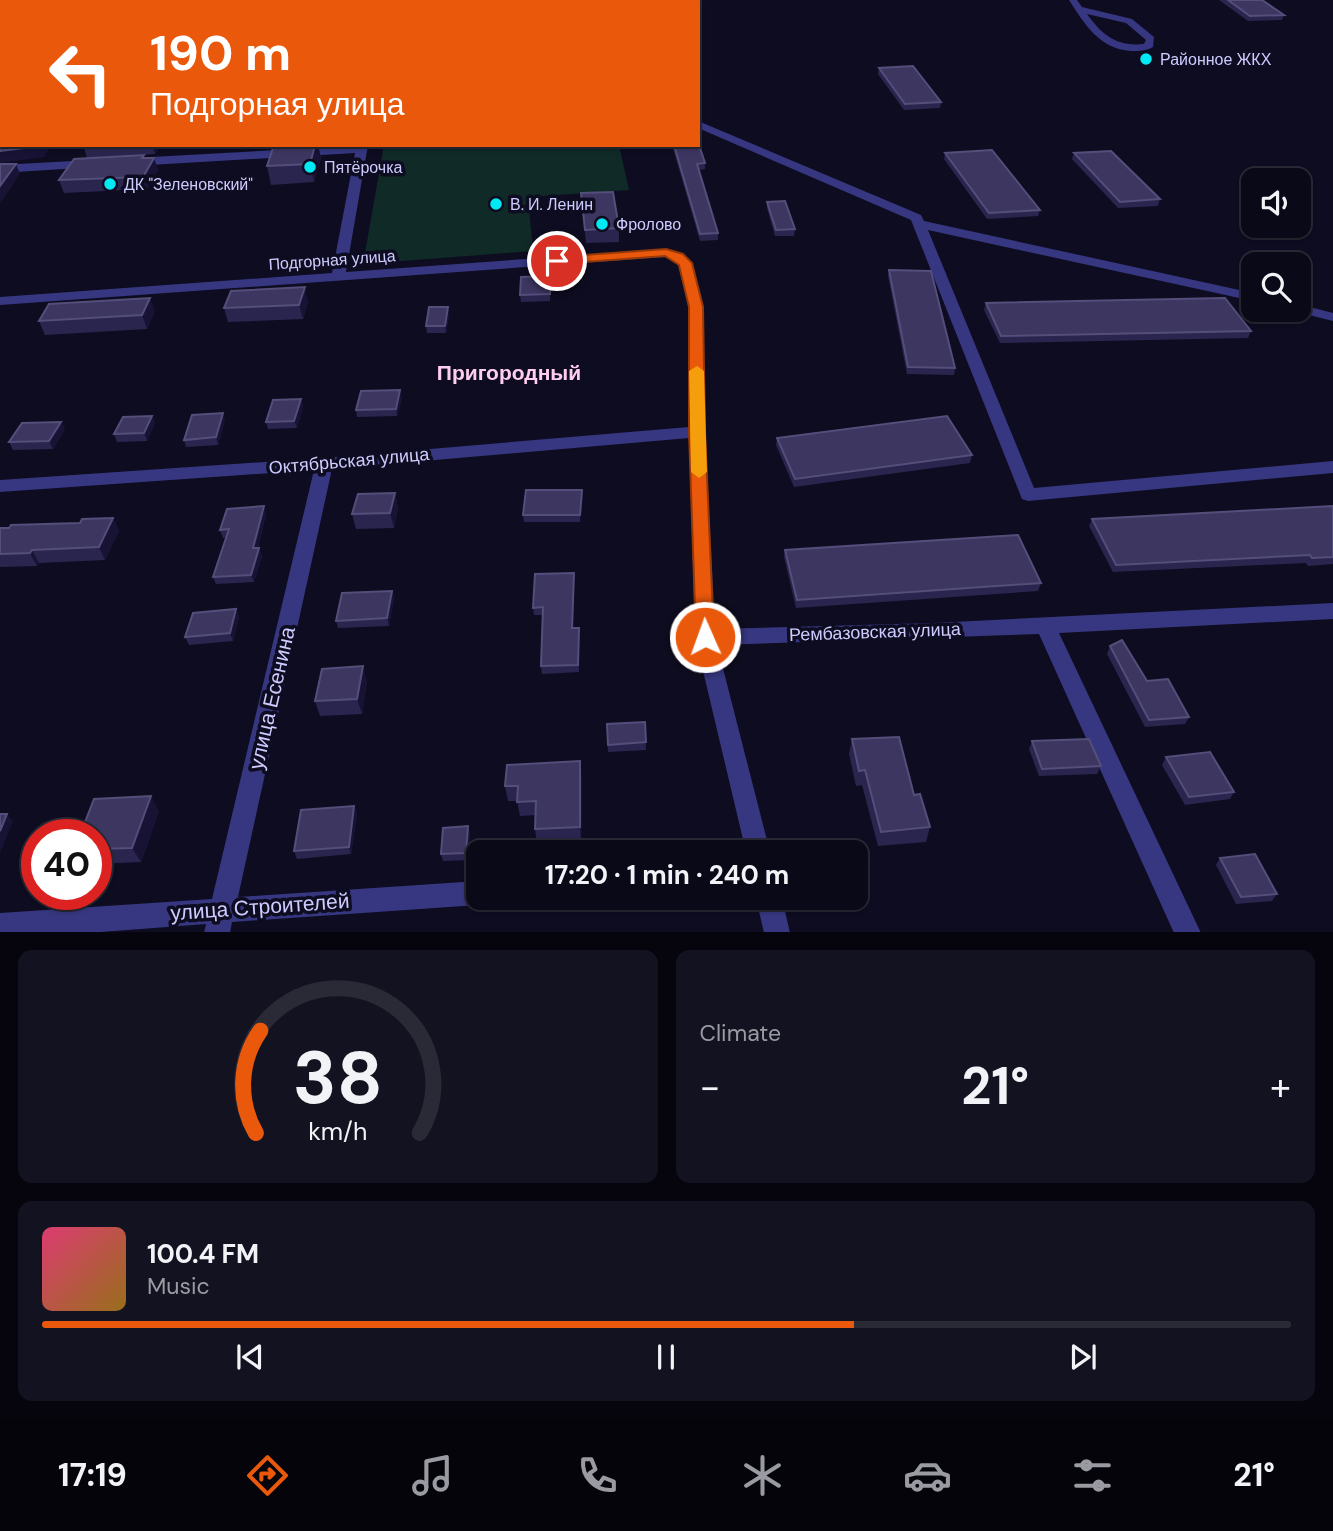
<!DOCTYPE html>
<meta charset="utf-8">
<style>
:root{--surface:#0a0918;--page:#131221;--text:#f1f3f6;--muted:#999aa2;--line:#2a2a37;--accent:#ea580c}
body{margin:0;font-family:"DM Sans",sans-serif;background:var(--page);color:var(--text);height:100vh;display:flex;flex-direction:column;font-size:26px;white-space:nowrap}
*{box-sizing:border-box;margin:0}
p{font-size:23px;color:var(--muted)}
.icon{flex:none;width:38px;height:38px;fill:none;stroke:currentColor;stroke-width:2;stroke-linecap:round;stroke-linejoin:round}
.map{position:relative;height:932px;overflow:hidden}
.details{display:flex;flex-direction:column;gap:18px;padding:18px;background:#06050d;flex:1}
.details>*{flex:none}
.top-card{position:absolute;left:0px;top:0px;width:700px;height:147px;box-shadow:0 2px 5px #0004,0 0 0 2px var(--line);background:#ea580c;color:#fff;overflow:hidden}
.fabs{position:absolute;left:1241px;top:168px;display:grid;gap:14px}
.fabs a{display:grid;place-items:center;width:70px;height:70px;border-radius:14px;background:var(--surface);box-shadow:0 2px 5px #0004,0 0 0 2px var(--line);font-size:35px}
.speed{position:absolute;left:21px;top:819px;display:flex;gap:14px;font-size:35px;font-weight:700;text-align:center}
.speed>*{display:grid;place-content:center;width:91px;height:91px;border-radius:50%;background:var(--surface);box-shadow:0 2px 5px #0004,0 0 0 2px var(--line);line-height:1}
.speed .limit{border:10px solid #d22;background:#fff;color:#111}
.pin{position:absolute;display:grid;place-items:center;width:60px;height:60px;color:#fff;margin:-30px;border:4px solid #fff;border-radius:50%;box-shadow:0 2px 7px #0007}
.me{position:absolute;width:77px;margin:-38px;rotate:358deg;stroke-linejoin:round;filter:drop-shadow(0 0 5px #0008)}
.turn{display:flex;align-items:center;gap:24px;height:147px;padding:0 35px;font-size:32px}
.turn .icon{width:91px;height:91px;stroke-width:2.5}
.turn b{display:block;font-size:49px;line-height:60px}
.big{font-size:52px;font-weight:700;line-height:1.1}
.details .widget{flex:1;display:flex;flex-direction:column;justify-content:center;gap:10px;min-width:0;padding:0 24px;border-radius:14px;background:var(--page)}
.details .dial{align-items:center;gap:0}
.dial svg{height:182px;overflow:visible;fill:none;stroke:var(--line);stroke-width:7;stroke-linecap:round;text-anchor:middle}
.dial text{fill:var(--text);stroke:none}
.song{display:flex;align-items:center;gap:21px}
.cover{width:84px;height:84px;border-radius:10px;background:linear-gradient(135deg,hsl(340 70% 55%),hsl(40 70% 35%))}
.played{height:7px;border-radius:4px;background:linear-gradient(90deg,var(--accent) 65%,var(--line) 65%)}
.keys{display:flex;justify-content:space-around;direction:ltr}
.heat{display:flex;justify-content:space-between;align-items:center;font-size:38px;direction:ltr}
.details .tiles{flex:1;display:grid;gap:18px;grid-template-columns:1fr 1fr}
.widget:last-child{grid-column:span 2}
.trip{position:absolute;left:466px;top:840px;width:402px;height:70px;border-radius:14px;background:var(--surface);box-shadow:0 2px 5px #0004,0 0 0 2px var(--line);font-weight:700;line-height:70px;text-align:center}
.tab-bar{display:flex;height:112px;justify-content:space-around;align-items:center;background:#04040a;color:var(--muted)}
.tab-bar .icon{width:49px;height:49px}
.tab-bar .selected{color:var(--accent)}
.tab-bar b{font-size:32px;color:var(--text)}
.map>svg:first-child{display:block}
.green{fill:#0f2a27}
.lines{fill:none;stroke-linecap:round;stroke-linejoin:round}
.minor{fill:#363780;fill-rule:evenodd}
.wall{fill:#2a254e}
.shaded-wall{fill:#181334}
.building{fill:#3c3661;stroke:#534e7a;stroke-width:2}
.route{fill:#ea580c;stroke:#983908;stroke-width:2}
.slow{fill:#f59e0b}
.poi-dot{fill:#00eaf6;stroke:#0e0c20;stroke-width:2.5}
.labels{text-anchor:middle;dominant-baseline:central;stroke-width:7;stroke-linejoin:round;paint-order:stroke}
.far-poi-label{font-size:16px;fill:#cecbff;stroke:#0e0c20;text-anchor:start}
.far-street-label{font-size:16px;fill:#cecbff;stroke:#0e0c20}
.street-label{font-size:18px;fill:#cecbff;stroke:#0e0c20}
.quarter-label{font-size:21px;font-weight:bold;fill:#ffcdef;stroke:#0e0c20}
.near-street-label{font-size:21px;fill:#cecbff;stroke:#0e0c20}
</style>
<div class="map">
<svg width="1333" height="933" viewBox="0 0 1333 933">
<rect width="100%" height="100%" fill="#0e0c20"/>
<!-- green -->
<polygon class="green" points="384,145 619,145 629,190 528,197 533,251 363,264"/>
<g class="lines">
<!-- minor -->
<g class="minor">
<polygon points="40,0 49,0 39,2"/>
<polygon points="180,0 245,0 179,2"/>
<polygon points="391,0 399,0 390,2"/>
<rect x="594" y="0" width="8" height="2"/>
<path d="M1069,0h8l5,7 50,12 22,18 -1,10c-6,4 -14,4 -22,4 -32,-2 -47,-28 -62,-51zM1087,14l39,9 20,17 -2,4c-27,3 -42,-9 -57,-30z"/>
<rect x="0" y="5" width="2" height="6"/>
<polygon points="2,43 2,49 0,50 0,44"/>
<polygon points="698,121 921,215 924,221 1253,293 1253,301 928,230 1034,488 1333,461 1333,473 1028,501 1022,499 911,220 698,128"/>
<polygon points="368,145 346,272 666,249 683,254 692,263 703,307 705,432 715,629 933,623 1333,603 1333,619 1059,633 1201,933 1174,933 1039,634 717,645 770,852 746,852 695,637 689,438 332,469 238,897 478,881 478,898 489,898 487,902 478,905 232,922 230,933 204,933 206,924 88,933 0,933 0,913 212,899 314,470 0,492 0,480 324,458 689,427 689,307 678,264 665,257 0,305 0,297 332,273 355,153 133,166 127,162 133,158"/>
<polygon points="91,160 97,164 95,167 0,173 0,165"/>
<polygon points="1298,304 1333,313 1333,321 1293,311 1298,310"/>
<polygon points="756,898 782,898 790,933 764,933"/>
</g>
</g>
<!-- wall -->
<g class="wall">
<polygon points="254,0 378,0 377,2 254,2"/>
<polygon points="1219,0 1262,0 1284,15 1282,20 1248,21"/>
<polygon points="879,68 941,102 940,108 904,110 878,74"/>
<polygon points="83,145 160,145 155,154 87,158"/>
<polygon points="274,145 318,145 321,158 314,182 271,185 267,166"/>
<polygon points="672,145 698,145 705,163 705,169 699,170 718,233 718,240 700,241"/>
<polygon points="945,153 1040,210 1038,216 987,219 944,159"/>
<polygon points="1074,153 1160,199 1158,206 1118,208 1072,159"/>
<polygon points="145,158 158,170 147,189 64,193 59,180"/>
<polygon points="581,193 619,228 619,242 586,243"/>
<polygon points="767,202 795,229 794,236 775,236 767,208"/>
<polygon points="889,270 955,368 954,375 907,374 888,276"/>
<polygon points="550,276 550,301 521,302 520,295"/>
<polygon points="308,301 303,319 228,322 224,308"/>
<polygon points="986,303 1251,331 1248,338 1000,343 984,310"/>
<polygon points="155,311 147,329 45,335 39,321"/>
<polygon points="449,314 446,333 427,333 426,326"/>
<polygon points="402,398 397,416 357,417 356,410"/>
<polygon points="303,406 297,428 268,429 266,422"/>
<polygon points="152,416 155,423 147,441 117,442 114,434"/>
<polygon points="225,420 218,445 186,447 184,440"/>
<polygon points="65,429 53,449 13,450 9,442"/>
<polygon points="777,438 972,455 970,463 794,487 776,445"/>
<polygon points="582,490 580,522 524,522 523,515"/>
<polygon points="395,493 398,508 394,528 356,529 352,514"/>
<polygon points="1333,506 1333,564 1308,566 1306,563 1113,572 1089,526 1092,519"/>
<polygon points="266,514 258,548 259,548 262,556 254,582 216,584 213,577 226,537 223,538 220,530"/>
<polygon points="113,518 119,531 105,560 39,563 37,566 0,567 0,528 80,523"/>
<polygon points="785,550 1041,583 1038,591 796,608 784,557"/>
<polygon points="574,580 573,628 579,635 579,672 542,674 541,666 543,615 534,615 533,608"/>
<polygon points="392,591 394,598 389,626 338,628 336,621"/>
<polygon points="236,609 239,617 233,641 189,645 185,637"/>
<polygon points="1110,646 1147,681 1189,717 1185,724 1145,727 1107,654"/>
<polygon points="367,681 362,714 320,716 315,701"/>
<polygon points="645,722 646,750 608,752 607,724"/>
<polygon points="852,739 914,795 930,827 926,842 878,846 862,785 856,786 849,754"/>
<polygon points="1032,741 1101,766 1097,774 1039,776 1029,749"/>
<polygon points="1166,757 1234,792 1230,799 1185,805 1162,765"/>
<polygon points="582,776 581,841 537,843 535,829 536,815 520,816 517,801 508,801 505,786"/>
<polygon points="354,806 357,813 351,854 297,859 294,851"/>
<polygon points="159,811 141,862 96,864 96,835"/>
<polygon points="468,826 470,834 468,860 443,861 441,854"/>
<polygon points="1220,858 1277,894 1272,901 1236,904 1216,865"/>
</g>
<!-- shaded-wall -->
<g class="shaded-wall">
<polygon points="156,0 168,0 168,2 154,2"/>
<polygon points="365,0 378,0 377,2 364,2"/>
<polygon points="41,145 51,145 44,157 0,163 0,151"/>
<polygon points="152,145 160,145 155,154"/>
<polygon points="315,145 318,145 321,158 314,182 310,164"/>
<polygon points="144,155 148,167 154,158 158,170 147,189 143,177 142,158"/>
<polygon points="16,164 20,174 0,204 0,186"/>
<polygon points="305,287 308,301 303,319 299,305"/>
<polygon points="150,298 155,311 147,329 142,315"/>
<polygon points="448,307 449,314 446,333 445,326"/>
<polygon points="400,390 402,398 397,416 396,409"/>
<polygon points="301,399 303,406 297,428 294,421"/>
<polygon points="223,413 225,420 218,445 216,437"/>
<polygon points="152,416 155,423 147,441 144,433"/>
<polygon points="61,422 65,429 53,449 49,441"/>
<polygon points="582,490 583,497 580,522 580,515"/>
<polygon points="395,493 398,508 394,528 390,513"/>
<polygon points="264,506 266,514 256,556 253,548"/>
<polygon points="113,518 119,531 105,560 99,547"/>
<polygon points="259,548 262,556 254,582 251,575"/>
<polygon points="32,550 39,563 37,566 30,553"/>
<polygon points="574,573 574,580 573,636 572,628"/>
<polygon points="392,591 394,598 389,626 387,618"/>
<polygon points="236,609 239,617 233,641 230,633"/>
<polygon points="363,666 367,681 362,714 357,699"/>
<polygon points="580,761 582,776 581,841 580,827"/>
<polygon points="151,796 159,811 141,862 132,848"/>
<polygon points="354,806 357,813 351,854 349,847"/>
<polygon points="7,814 13,821 0,853 0,831"/>
<polygon points="468,826 470,834 468,860 466,853"/>
</g>
<!-- building -->
<g class="building">
<polygon points="123,0 156,0 154,2 121,2"/>
<polygon points="338,0 365,0 364,2 338,2"/>
<rect x="477" y="0" width="55" height="2"/>
<polygon points="1228,0 1262,0 1284,15 1250,16"/>
<polygon points="913,66 941,102 905,104 879,68"/>
<polygon points="2,118 2,145 41,145 40,146 0,151 0,120"/>
<polygon points="698,142 705,163 697,164 718,233 700,234 674,145 698,145"/>
<polygon points="274,145 315,145 310,164 267,166"/>
<polygon points="992,150 1040,210 989,213 945,153"/>
<polygon points="1111,151 1160,199 1120,202 1074,153"/>
<polygon points="144,155 142,158 154,158 143,177 59,180 74,159"/>
<polygon points="0,164 16,164 0,186"/>
<polygon points="613,192 619,228 585,230 581,193"/>
<polygon points="785,201 795,229 776,230 767,202"/>
<polygon points="889,270 931,271 955,368 908,367"/>
<polygon points="550,276 550,294 520,295 521,277"/>
<polygon points="305,287 299,305 224,308 231,291"/>
<polygon points="150,298 142,315 39,321 49,304"/>
<polygon points="1225,298 1251,331 1001,336 986,303"/>
<polygon points="429,307 448,307 445,326 426,326"/>
<polygon points="400,390 396,409 356,410 361,391"/>
<polygon points="301,399 294,421 266,422 273,400"/>
<polygon points="223,413 216,437 184,440 192,415"/>
<polygon points="152,416 144,433 114,434 123,417"/>
<polygon points="947,416 972,455 795,479 777,438"/>
<polygon points="61,422 49,441 9,442 22,423"/>
<polygon points="526,490 582,490 580,515 523,515"/>
<polygon points="395,493 390,513 352,514 358,494"/>
<polygon points="264,506 253,548 259,548 251,575 213,577 229,529 220,530 227,509"/>
<polygon points="1333,506 1333,557 1312,558 1310,555 1116,565 1092,519"/>
<polygon points="113,518 99,547 32,550 30,553 0,554 0,528 9,528 11,525 80,523 82,519"/>
<polygon points="1018,535 1041,583 797,600 785,550"/>
<polygon points="574,573 572,628 579,628 578,665 541,666 543,607 533,608 535,574"/>
<polygon points="392,591 387,618 336,621 342,593"/>
<polygon points="236,609 230,633 185,637 193,613"/>
<polygon points="1122,640 1147,681 1168,679 1189,717 1149,720 1110,646"/>
<polygon points="363,666 357,699 315,701 322,669"/>
<polygon points="645,722 646,742 608,745 607,724"/>
<polygon points="899,737 914,795 920,794 930,827 881,832 865,770 859,771 852,739"/>
<polygon points="1089,739 1101,766 1042,769 1032,741"/>
<polygon points="1210,752 1234,792 1189,797 1166,757"/>
<polygon points="580,761 580,827 535,829 536,801 517,802 518,786 505,786 507,765"/>
<polygon points="151,796 132,848 96,849 96,835 80,835 94,799"/>
<polygon points="354,806 349,847 294,851 301,810"/>
<polygon points="0,814 7,814 0,831"/>
<polygon points="468,826 466,853 441,854 443,828"/>
<polygon points="1255,854 1277,894 1241,897 1220,858"/>
</g>
<!-- route -->
<polygon class="route" points="666,249 683,254 692,263 703,307 705,432 714,637 712,642 705,644 698,642 696,637 689,432 689,307 679,265 665,256 557,264 550,261 557,257"/>
<!-- slow -->
<polygon class="slow" points="697,366 704,371 707,472 699,478 691,472 689,371"/>
<!-- markers -->
<g class="poi-dot">
<circle cx="1146" cy="59" r="7"/>
<circle cx="310" cy="167" r="7"/>
<circle cx="110" cy="184" r="7"/>
<circle cx="496" cy="204" r="7"/>
<circle cx="602" cy="224" r="7"/>
</g>
<g class="labels">
<!-- far-poi labels -->
<g class="far-poi-label">
<text x="1160" y="59">Районное ЖКХ</text>
<text x="324" y="167">Пятёрочка</text>
<text x="124" y="184">ДК "Зеленовский"</text>
<text x="510" y="204">В. И. Ленин</text>
<text x="616" y="224">Фролово</text>
</g>
<!-- far-street labels -->
<g class="far-street-label">
<text transform="translate(332 260) rotate(-4)">Подгорная улица</text>
</g>
<!-- street labels -->
<g class="street-label">
<text transform="translate(349 461) rotate(-5)">Октябрьская улица</text>
<text transform="translate(875 632) rotate(-2)">Рембазовская улица</text>
</g>
<!-- quarter labels -->
<g class="quarter-label">
<text x="509" y="373">Пригородный</text>
</g>
<!-- near-street labels -->
<g class="near-street-label">
<text transform="translate(272 698) rotate(-77)">улица Есенина</text>
<text transform="translate(260 907) rotate(-4)">улица Строителей</text>
</g>
</g>
</svg>
<div class="fabs">
<a><svg class="icon" aria-label="sound" viewBox="0 0 24 24"><path d="M4 9h4l5-4v14l-5-4H4zM17 9q2 3 0 6"/></svg></a>
<a><svg class="icon" aria-label="search" viewBox="0 0 24 24"><circle cx="10" cy="10" r="6"/><path d="M15 15l6 6"/></svg></a>
</div>
<div class="speed"><div class="limit">40</div></div>
<div class="pin" style="left:557px;top:261px;background:#d93025"><svg class="icon" aria-label="arrive" viewBox="0 0 24 24"><path d="M6 21V4h12l-3 4 3 4H6"/></svg></div>
<svg class="me" style="left:705px;top:637px" viewBox="-20 -20 40 40"><circle r="17" fill="#ea580c" stroke="#fff" stroke-width="3"/><path d="M0-11L8 9 0 5-8 9z" fill="#fff"/></svg>
<div class="trip">17:20 · 1 min · 240 m</div>
<div class="top-card">
<div class="turn"><svg class="icon" aria-label="left" viewBox="0 0 24 24"><path d="M17 20v-9H6M10 6l-5 5 5 5"/></svg><div><b>190 m</b>Подгорная улица</div></div>
</div>
</div>
<section class="details">
<div class="tiles">
<div class="widget dial"><svg viewBox="0 0 100 80">
<path d="M14 69A42 42 0 1 1 86 69"/>
<path d="M14 69A42 42 0 0 1 16 24" stroke="#ea580c"/>
<text x="50" y="56" font-size="32" font-weight="700">38</text>
<text x="50" y="72" font-size="11">km/h</text>
</svg></div>
<div class="widget"><p>Climate</p>
<div class="heat"><a>−</a><b class="big">21°</b><a>+</a></div>
</div>
<div class="widget">
<div class="song"><i class="cover"></i><div><b>100.4 FM</b><p>Music</p></div></div>
<div class="played"></div>
<div class="keys"><svg class="icon" aria-label="previous" viewBox="0 0 24 24"><path d="M18 5L8 12l10 7zM5 5v14"/></svg><svg class="icon" aria-label="pause" viewBox="0 0 24 24"><path d="M8 5v14M16 5v14"/></svg><svg class="icon" aria-label="next" viewBox="0 0 24 24"><path d="M6 5l10 7-10 7zM19 5v14"/></svg></div>
</div>
</div>
</section>
<nav class="tab-bar">
<b>17:19</b>
<svg class="icon selected" aria-label="directions" viewBox="0 0 24 24"><path d="M12 3l9 9-9 9-9-9zM9 14v-3h6M13 9l2 2-2 2"/></svg>
<svg class="icon" aria-label="music" viewBox="0 0 24 24"><path d="M9 18V5l10-2v13"/><circle cx="6" cy="18" r="3"/><circle cx="16" cy="16" r="3"/></svg>
<svg class="icon" aria-label="phone" viewBox="0 0 24 24"><path d="M5 4h4l2 5-3 2q2 4 5 5l2-3 5 2v4C11 20 4 13 5 4z"/></svg>
<svg class="icon" aria-label="climate" viewBox="0 0 24 24"><path d="M12 3v18M4 7l16 10M4 17L20 7"/></svg>
<svg class="icon" aria-label="car" viewBox="0 0 24 24"><path d="M5 17H2v-5l4-1 3-4h7l3 4 3 1v5h-3M9 17h6M6 11h13"/><circle cx="7" cy="17" r="2"/><circle cx="17" cy="17" r="2"/></svg>
<svg class="icon" aria-label="filters" viewBox="0 0 24 24"><path d="M4 7h16M4 17h16"/><circle cx="9" cy="7" r="2"/><circle cx="15" cy="17" r="2"/></svg>
<b>21°</b>
</nav>
